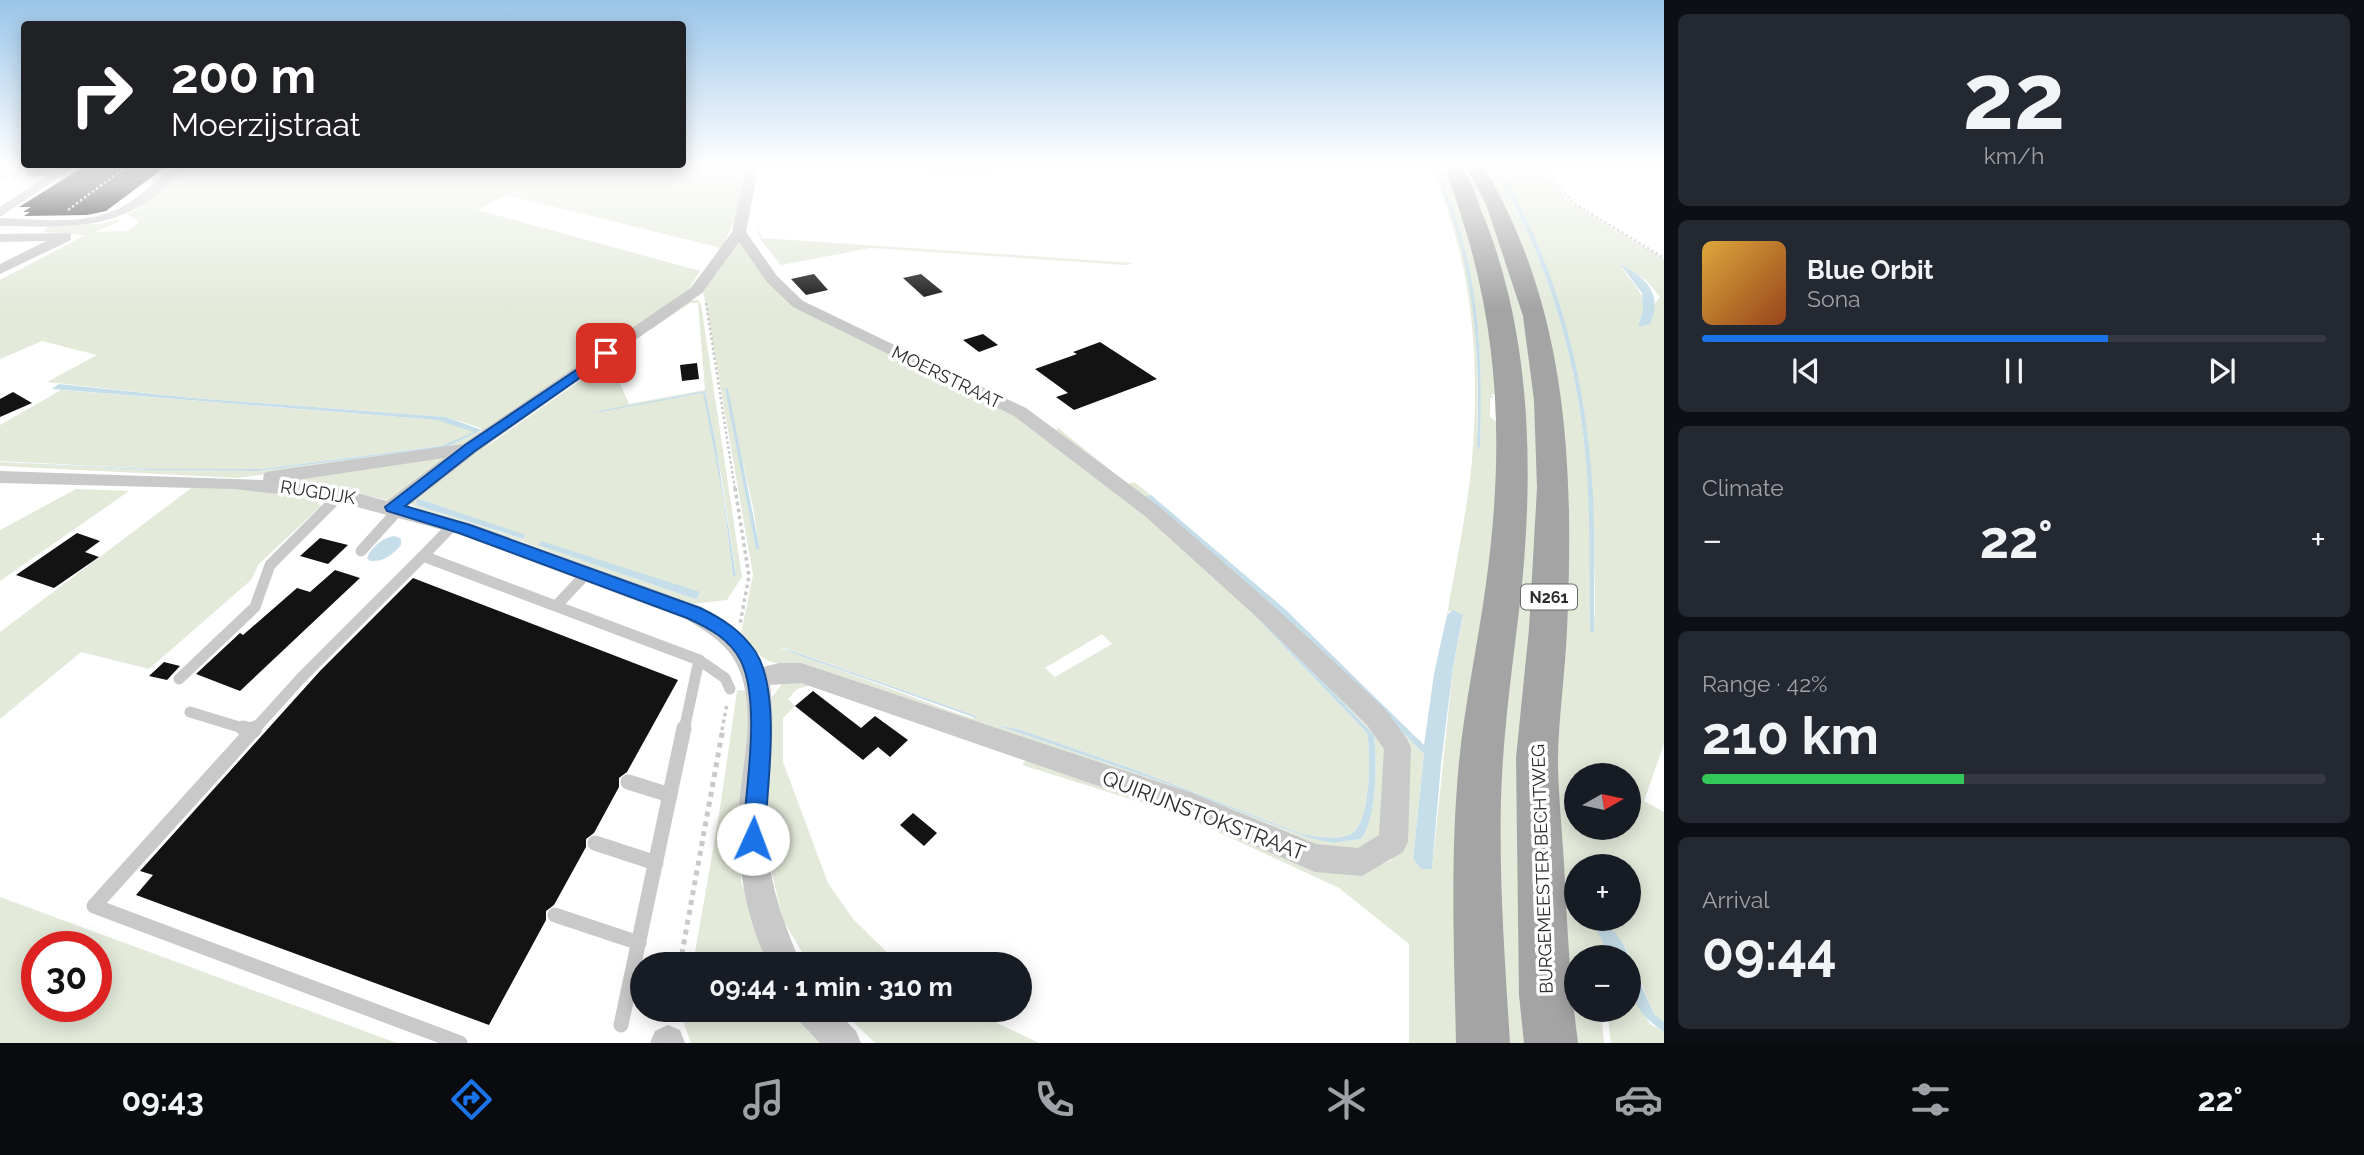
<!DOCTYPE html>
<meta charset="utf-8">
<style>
:root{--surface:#171b24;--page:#242831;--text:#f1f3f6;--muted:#9ea1a6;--line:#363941;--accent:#1a73e8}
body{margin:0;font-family:Raleway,sans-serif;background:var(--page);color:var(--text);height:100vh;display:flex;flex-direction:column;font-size:26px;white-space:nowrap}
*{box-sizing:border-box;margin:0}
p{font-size:23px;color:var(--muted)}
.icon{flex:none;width:38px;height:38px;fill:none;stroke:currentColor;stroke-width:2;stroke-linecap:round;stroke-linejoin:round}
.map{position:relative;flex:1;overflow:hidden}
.panel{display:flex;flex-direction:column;gap:14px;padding:14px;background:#0d0f14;width:700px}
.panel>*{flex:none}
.hud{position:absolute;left:21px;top:21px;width:665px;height:147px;border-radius:7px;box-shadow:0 4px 18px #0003;background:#202124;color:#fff;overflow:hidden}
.needle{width:46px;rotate:81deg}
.fabs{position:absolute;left:1564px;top:763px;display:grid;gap:14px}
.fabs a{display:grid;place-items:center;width:77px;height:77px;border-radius:50%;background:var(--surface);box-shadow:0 4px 18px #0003;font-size:35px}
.speed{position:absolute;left:21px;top:931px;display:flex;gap:14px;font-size:35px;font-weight:700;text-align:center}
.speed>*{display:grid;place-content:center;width:91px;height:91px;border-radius:50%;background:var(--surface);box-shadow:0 4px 18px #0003;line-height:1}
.speed .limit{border:10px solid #d22;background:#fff;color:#111}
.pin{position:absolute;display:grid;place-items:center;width:60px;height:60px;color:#fff;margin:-30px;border-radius:14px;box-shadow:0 4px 10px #0006}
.me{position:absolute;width:77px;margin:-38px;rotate:2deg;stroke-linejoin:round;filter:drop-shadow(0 0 5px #0008)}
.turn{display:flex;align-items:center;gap:24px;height:147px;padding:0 35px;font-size:32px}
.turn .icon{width:91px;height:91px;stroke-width:2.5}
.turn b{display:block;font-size:49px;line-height:60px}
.big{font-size:52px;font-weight:700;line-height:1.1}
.panel .card{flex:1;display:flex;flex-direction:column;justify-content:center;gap:10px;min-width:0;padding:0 24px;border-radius:10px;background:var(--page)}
.panel .dial{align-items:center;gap:0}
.dial b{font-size:91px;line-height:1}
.song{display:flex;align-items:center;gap:21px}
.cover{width:84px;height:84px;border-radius:10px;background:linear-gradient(135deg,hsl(40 70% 55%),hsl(20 70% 35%))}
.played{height:7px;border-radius:4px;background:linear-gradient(90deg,var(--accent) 65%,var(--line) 65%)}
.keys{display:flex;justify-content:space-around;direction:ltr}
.heat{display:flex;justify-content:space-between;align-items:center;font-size:38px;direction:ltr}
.charge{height:10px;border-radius:5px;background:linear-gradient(90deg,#34c759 42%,var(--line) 0)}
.trip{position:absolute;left:630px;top:952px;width:402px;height:70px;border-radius:35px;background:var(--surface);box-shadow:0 4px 18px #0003;font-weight:700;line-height:70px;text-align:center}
.tabs{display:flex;height:112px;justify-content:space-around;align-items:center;background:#090b0e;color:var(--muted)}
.tabs .icon{width:49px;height:49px}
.tabs .selected{color:var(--accent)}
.tabs b{font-size:32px;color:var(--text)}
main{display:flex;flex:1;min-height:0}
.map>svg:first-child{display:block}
.green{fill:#e3eada;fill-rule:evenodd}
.water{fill:#c6deea}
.building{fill:#131313}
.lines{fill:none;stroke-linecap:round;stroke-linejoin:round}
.path-far2{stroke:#c9c9c9;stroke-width:2.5;stroke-dasharray:2.5 2.5;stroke-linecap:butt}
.path-far1{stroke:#c9c9c9;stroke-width:3.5;stroke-dasharray:3.5 3.5;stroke-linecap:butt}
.path{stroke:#c9c9c9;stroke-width:5;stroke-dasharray:5 5;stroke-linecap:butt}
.lane-far1{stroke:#c9c9c9;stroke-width:11}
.lane{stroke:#c9c9c9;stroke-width:15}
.street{fill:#c9c9c9;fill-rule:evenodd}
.primary{fill:#a4a4a4;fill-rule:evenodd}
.route{fill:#1a73e8;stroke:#114b97;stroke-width:2}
.labels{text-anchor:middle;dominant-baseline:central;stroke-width:7;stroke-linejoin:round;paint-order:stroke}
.shield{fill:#fff;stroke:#6b6b6b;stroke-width:2}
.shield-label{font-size:16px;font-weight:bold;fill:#2c2c2c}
.street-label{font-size:18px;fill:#2c2c2c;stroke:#fff}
.near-street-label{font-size:21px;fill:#2c2c2c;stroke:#fff}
</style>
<main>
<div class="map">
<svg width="1664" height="1043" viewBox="0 0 1664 1043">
<rect width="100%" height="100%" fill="#fff"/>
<!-- green -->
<g class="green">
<path d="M514,164l13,4 18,-4h205l-13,50 -13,30 -32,45 -200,143 -20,10 -40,10 -194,26 -238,-12v-4l147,8 112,1 188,-24 29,-14 -35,13 -179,23h-112l-150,-8v-36l61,-35 376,30 44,12v-4l-35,-11 -253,-19 -146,-16 50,-27 -55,-14 -42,18v-79l85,-45 -41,-3 4,-6 51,-2 20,-5v3l-24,10 33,-1 11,-9 -13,-8 8,-3 57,-46zM506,195l211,52 3,2 -34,44 14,-22 -222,-61zM631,328l3,2 -140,100 -6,-1z"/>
<polygon points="865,164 995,164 990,177"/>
<path d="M1430,164c8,9 13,26 18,38 30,79 31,162 29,245l3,1c4,-102 -4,-190 -46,-284h11l17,35 17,51 20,146 -8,-2 3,3 -4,1v19l11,8 -40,618h-52v-99l-70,-56 -158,-73 -159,-50 7,-8 342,113 20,-10 6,-8 10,-99 -350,-321v-5l71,57 6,-2 17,13 -5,2 193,171 85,86 -11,105 8,10h11l21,-202 10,-50 -14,-6 -2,4c9,-55 23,-114 26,-169 7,-100 -3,-190 -43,-282z"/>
<polygon points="1458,164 1467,164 1482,192 1516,283 1529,344 1540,450 1529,1043 1503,1043 1499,786 1519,576 1477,201"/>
<path d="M1481,164h12c51,88 82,185 92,286 7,60 5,121 5,181l3,1c4,-27 1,-57 1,-85 -3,-134 -28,-267 -98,-383h45l28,38 95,57v485l-20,57 20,11v210l-10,-8c-11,-24 -28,-90 -59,-89l16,32h-9v-8l-7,-2 1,10h-19v53h24l3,33h-32l-15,-272 9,-161 -53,-385zM1620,263l26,17 14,17 -21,26c14,-32 -10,-37 -19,-60zM1577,775h52v53h-52zM1577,866h52v53h-52z"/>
<polygon points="755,221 762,238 1134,263 1126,265 871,248 781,265 761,240"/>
<path d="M748,242c20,53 74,75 122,98 55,27 113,51 164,85 87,57 164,132 241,202 26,24 100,88 110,117 7,18 3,35 1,53 -3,27 -4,54 -36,58 -36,5 -76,-23 -108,-37 -31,-13 -62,-25 -93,-36 -114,-41 -229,-77 -343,-116 -41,-4 -39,0 -65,-33l12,-58 -47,-271 -3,-11 -3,-2 31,-43 7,-5zM726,388l27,119 6,38 -3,5zM1250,611l49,45 75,79c3,25 3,84 -13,104l-28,4 -24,-5 -150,-57 -163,-56 22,4 118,41 166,64c14,2 36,7 49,0 20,-11 20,-81 16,-101zM1102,634l10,10 -57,33 -10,-9zM781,648h4l191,68 -4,2 -19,-6z"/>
<path d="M698,300l3,4 41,273 -15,23 -36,4 -170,-63 -101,-31 -8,-5 -1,-6 227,-164h4l-145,102 -15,13 128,-91 19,45 76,-14 -7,-87h-8l-38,26 -3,-1 38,-27zM705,391l17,89 14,95 -3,1 -9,-74 -20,-109 -62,10zM425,501l101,35 -4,3 -106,-34zM541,542l159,51 -3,6 -8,-2 -150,-52z"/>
<polygon points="455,454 391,501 335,488 275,480"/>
<polygon points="194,486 268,490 321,497 317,504 322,505 259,564 251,580 149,669 81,652 0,719 0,632"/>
<polygon points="76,489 129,491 0,581 0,530"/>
<polygon points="801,680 1011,751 1009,755 811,685 797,689 788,699 795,706 783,718 783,762 828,883 853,919 899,964 809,964 783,920 766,848 772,697 782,684"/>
<polygon points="741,690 747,691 749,715 741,798 741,882 773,964 693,964 719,815 737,691"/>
<path d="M0,897l397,146h-397zM37,947h59v59h-59z"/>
<polygon points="1629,990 1650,1024 1664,1032 1664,1043 1611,1043 1607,1010 1629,1010"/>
<polygon points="685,1010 800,1010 829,1043 691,1043 683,1021"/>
<polygon points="841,1010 970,1010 1039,1043 875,1043"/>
</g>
<!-- water -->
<g class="water">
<path d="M1432,164c7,7 12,22 16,33 32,80 35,166 32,251l-3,-1c4,-102 -3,-189 -45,-283z"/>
<path d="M1493,164c13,8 23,34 30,49 43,86 65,186 70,282 2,45 1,92 1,138l-4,-2c-1,-60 1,-121 -5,-181 -10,-101 -41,-198 -92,-286z"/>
<path d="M1619,263c26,14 45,30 31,61l-12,3 5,-17 -1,-17z"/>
<polygon points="59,384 193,398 446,417 482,430 447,447 259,471 147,470 0,462 150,469 262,469 441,446 474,432 437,420 52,389"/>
<polygon points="725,388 728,388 759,545 759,549 756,550"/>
<polygon points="705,391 715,440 736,576 733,576 724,502 703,393 589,414 510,436 604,410"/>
<polygon points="1151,495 1286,610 1424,745 1434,674 1447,615 1453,610 1463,615 1453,667 1441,764 1432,869 1421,869 1413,859 1424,754 1339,668 1145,497"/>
<polygon points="417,499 425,501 526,535 523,539 416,505"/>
<path d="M395,536l6,3v6c-9,10 -17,17 -31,16l-3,-3c4,-11 17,-21 28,-22z"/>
<polygon points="541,541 700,592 697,599 689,597 538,545"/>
<path d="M1250,611l49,45 75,79c3,25 3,84 -13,104l-28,4 -24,-5 -150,-57 -163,-56 22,4 118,41 166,64c14,2 36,7 49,0 20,-11 20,-81 16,-101z"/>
<polygon points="781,647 976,716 976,718 793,653"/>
<path d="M1594,925c21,-1 28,16 35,32h-18z"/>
<path d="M1629,957l25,57 10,8v10c-31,-20 -35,-40 -35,-75z"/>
</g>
<!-- building -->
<g class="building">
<polygon points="88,164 169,164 106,211 87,215 24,216 30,212 23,212 31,207 19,207"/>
<polygon points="814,274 828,290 806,295 791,279"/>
<polygon points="921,274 943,292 924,297 903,278"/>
<polygon points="983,334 998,345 979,352 963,340"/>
<polygon points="1100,342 1157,379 1074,410 1056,397 1068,393 1035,369 1077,354 1073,352"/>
<polygon points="697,363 699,379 682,381 680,365"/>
<polygon points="13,392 32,403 0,417 0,399"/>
<polygon points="77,533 100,541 85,552 99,557 54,588 16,575"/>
<polygon points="320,538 348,545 328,564 300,556"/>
<polygon points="335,570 360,578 240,691 196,674 240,633 243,635 297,588 310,592"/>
<polygon points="413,578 678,680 627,772 619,778 619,787 594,833 586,839 586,847 554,905 546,911 546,920 489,1025 136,895 153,875 140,871 320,671"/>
<polygon points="164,662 180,666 167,680 149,676"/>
<polygon points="813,691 861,728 875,716 908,740 890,757 878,747 863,760 795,706"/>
<polygon points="913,813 937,833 924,846 900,825"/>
</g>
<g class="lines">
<!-- path-far2 -->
<g class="path-far2">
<polyline points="519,164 529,167 540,164"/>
<polyline points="1544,164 1572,202 1664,258"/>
<polyline points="0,167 19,167"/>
<polyline points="88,167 161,165"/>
<polyline points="0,177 19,176"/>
<polyline points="68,210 126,167"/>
<polyline points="706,303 735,490"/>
</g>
<!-- path-far1 -->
<g class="path-far1">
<polyline points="735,488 749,576 740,624"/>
<polyline points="722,730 727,704"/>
</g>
<!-- path -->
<polyline class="path" points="680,964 723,728"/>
<!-- lane-far1 -->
<g class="lane-far1">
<polyline points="453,525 423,556 699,660 684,730"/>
<polyline points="361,551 399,509"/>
<polyline points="557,605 587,573"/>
<polyline points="699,660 725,678 730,689"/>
<polyline points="179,679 255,607 270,565 341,494"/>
<polyline points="190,712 249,730"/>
<polyline points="254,730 301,678 423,556"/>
</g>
<!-- lane -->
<g class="lane">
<polyline points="243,728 253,731"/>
<polyline points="255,728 94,906 460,1043"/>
<polyline points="628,782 670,795"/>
<polyline points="595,843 656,863"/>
<polyline points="555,915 639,943"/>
<polyline points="621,1025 684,728"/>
</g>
<!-- street -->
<g class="street">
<polygon points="35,164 50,164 45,169 79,164 0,217 0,207 47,176 27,176 27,170"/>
<path d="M176,164h14c-64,68 -103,63 -190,62v-8c38,1 85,8 120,-10 21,-11 38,-29 56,-44z"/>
<path d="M747,164h12l-13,68 31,44 26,25 223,107 134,99 117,102 108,100 22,30 4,8 -3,95 -5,10 -41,24 -47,-4 -130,-56 -384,-133 -31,2c7,52 -4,103 -2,156 1,45 16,82 33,123h-33c-23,-49 -32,-102 -29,-156 3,-47 19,-99 -2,-143 -10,-22 -32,-34 -51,-46l-228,-85 -127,-34 -97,-11 -234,-6v-12l263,9 1,-7 7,-2 192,-27 229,-157 40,-55zM739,242l28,40 26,25 221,109 132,101 115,104 106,104 17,24 -5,86 -21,13 -42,-4 -124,-51 -391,-130h-22l-16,4c-12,-29 -35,-44 -61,-60l-230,-83 -65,-17 70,-55 225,-159zM444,458l-57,43 -56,-15 -48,-4z"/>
<polygon points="66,233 71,234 71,240 0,274 0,264 46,241 0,242 0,234"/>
<polygon points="795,1010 835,1010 856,1031 861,1043 820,1043 800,1022"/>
<polygon points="668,1025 680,1030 685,1043 650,1043 655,1031"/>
</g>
<!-- primary -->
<g class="primary">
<path d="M1464,164h18c87,144 92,303 85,467 -2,42 -8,84 -9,127 0,35 4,70 6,105 3,61 6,120 14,180h-54l-5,-48 -3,-237 13,-129 8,-141 -3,-88 -11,-84 -37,-112z"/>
<path d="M1456,166c14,4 20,31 25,44 49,116 53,251 41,375 -8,72 -19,142 -21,215 -2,81 4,162 9,243h-54c-2,-93 -6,-188 3,-281 6,-60 19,-119 27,-178 20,-147 13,-273 -40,-412z"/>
</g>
</g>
<!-- sky -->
<linearGradient id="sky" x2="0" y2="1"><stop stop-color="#9ac5e9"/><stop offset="0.53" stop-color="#fff"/><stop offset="1" stop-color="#fff" stop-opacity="0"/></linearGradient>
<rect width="1664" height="310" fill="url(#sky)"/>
<!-- route -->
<path class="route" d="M606,350l7,3 -2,3 -136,95 -70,55 65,19 230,83c23,11 40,22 55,43 27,41 12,139 9,188l-3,7 -8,3 -8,-3 -3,-7c4,-46 19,-137 -1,-178 -11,-22 -32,-33 -54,-43l-228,-85 -72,-22 -2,-4 80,-62z"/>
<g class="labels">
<!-- shield labels -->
<rect class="shield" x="1521" y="584.5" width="56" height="25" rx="5"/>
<g class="shield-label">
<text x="1549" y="597">N261</text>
</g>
<!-- street labels -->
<g class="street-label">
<text transform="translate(947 377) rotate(26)">MOERSTRAAT</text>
<text transform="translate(318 492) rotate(9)">RUGDIJK</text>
<text transform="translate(1542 869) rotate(-92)">BURGEMEESTER BECHTWEG</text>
</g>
<!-- near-street labels -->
<g class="near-street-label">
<text transform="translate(1204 815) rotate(21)">QUIRIJNSTOKSTRAAT</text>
</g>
</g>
</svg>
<div class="fabs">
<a><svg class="needle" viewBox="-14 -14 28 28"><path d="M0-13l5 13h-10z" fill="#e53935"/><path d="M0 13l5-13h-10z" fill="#9ea1a6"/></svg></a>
<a>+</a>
<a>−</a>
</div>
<div class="speed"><div class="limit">30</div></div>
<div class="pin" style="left:606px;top:353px;background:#d93025"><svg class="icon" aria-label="arrive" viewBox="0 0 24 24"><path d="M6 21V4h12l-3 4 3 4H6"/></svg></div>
<svg class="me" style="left:753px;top:839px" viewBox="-20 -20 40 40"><circle r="19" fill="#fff"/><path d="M0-13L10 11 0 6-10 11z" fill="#1a73e8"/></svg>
<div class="trip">09:44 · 1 min · 310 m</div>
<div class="hud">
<div class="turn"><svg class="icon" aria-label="right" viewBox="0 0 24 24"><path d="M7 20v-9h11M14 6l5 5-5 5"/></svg><div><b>200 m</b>Moerzijstraat</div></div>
</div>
</div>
<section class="panel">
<div class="card dial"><b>22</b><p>km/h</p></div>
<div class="card">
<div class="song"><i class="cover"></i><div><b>Blue Orbit</b><p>Sona</p></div></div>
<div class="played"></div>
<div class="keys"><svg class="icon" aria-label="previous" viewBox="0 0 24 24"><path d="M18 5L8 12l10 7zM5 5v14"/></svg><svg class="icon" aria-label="pause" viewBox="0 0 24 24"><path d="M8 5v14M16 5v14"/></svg><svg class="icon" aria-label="next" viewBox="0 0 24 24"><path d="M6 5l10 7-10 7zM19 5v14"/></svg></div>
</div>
<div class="card"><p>Climate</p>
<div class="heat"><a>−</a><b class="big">22°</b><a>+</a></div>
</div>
<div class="card"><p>Range · 42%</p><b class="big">210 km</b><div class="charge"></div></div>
<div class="card"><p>Arrival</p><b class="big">09:44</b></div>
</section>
</main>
<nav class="tabs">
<b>09:43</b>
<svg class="icon selected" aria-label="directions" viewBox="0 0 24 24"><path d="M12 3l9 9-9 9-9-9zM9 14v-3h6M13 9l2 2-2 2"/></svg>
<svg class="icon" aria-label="music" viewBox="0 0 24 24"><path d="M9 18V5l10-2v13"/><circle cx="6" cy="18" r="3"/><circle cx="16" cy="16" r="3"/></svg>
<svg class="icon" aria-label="phone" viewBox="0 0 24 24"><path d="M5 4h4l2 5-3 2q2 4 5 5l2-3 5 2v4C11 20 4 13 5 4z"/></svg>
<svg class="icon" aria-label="climate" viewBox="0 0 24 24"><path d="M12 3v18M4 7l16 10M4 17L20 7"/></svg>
<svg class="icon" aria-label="car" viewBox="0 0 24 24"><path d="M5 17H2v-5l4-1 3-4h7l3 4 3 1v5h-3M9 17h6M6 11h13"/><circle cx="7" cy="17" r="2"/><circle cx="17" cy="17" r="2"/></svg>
<svg class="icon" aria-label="filters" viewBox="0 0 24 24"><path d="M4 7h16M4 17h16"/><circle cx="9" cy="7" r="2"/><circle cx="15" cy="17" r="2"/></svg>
<b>22°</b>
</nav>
